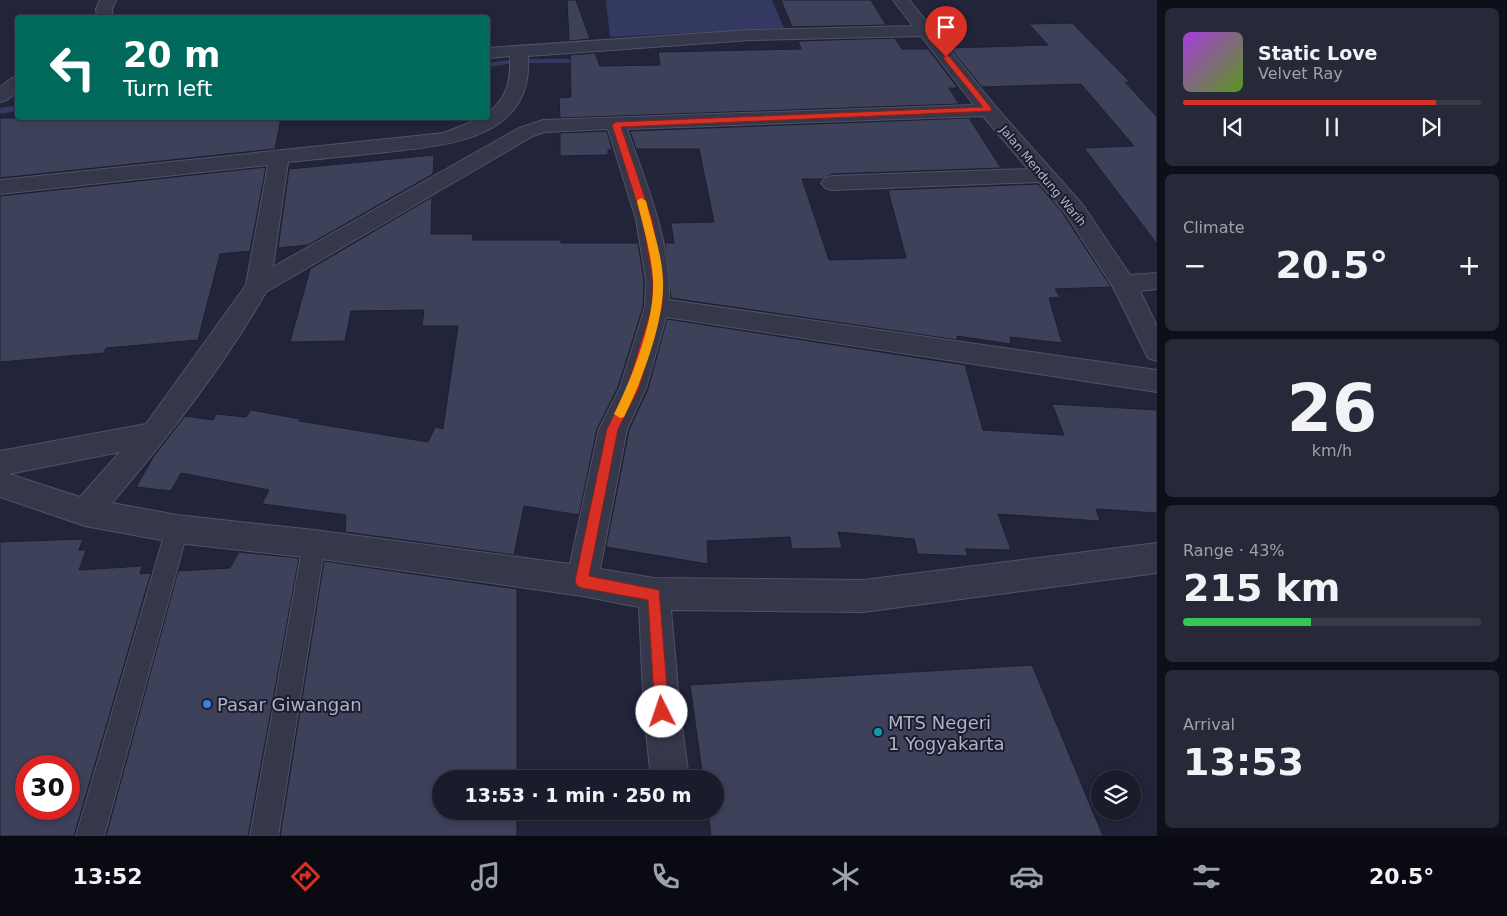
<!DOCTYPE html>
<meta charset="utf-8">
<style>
:root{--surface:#1a1c2c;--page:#272938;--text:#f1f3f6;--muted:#9fa1a9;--line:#383a48;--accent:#d93025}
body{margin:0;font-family:"DejaVu Sans",sans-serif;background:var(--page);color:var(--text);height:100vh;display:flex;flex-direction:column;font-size:19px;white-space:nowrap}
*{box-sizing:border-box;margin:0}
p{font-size:16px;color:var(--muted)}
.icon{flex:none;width:28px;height:28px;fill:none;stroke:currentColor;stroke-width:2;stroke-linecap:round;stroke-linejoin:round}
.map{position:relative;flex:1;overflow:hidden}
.panel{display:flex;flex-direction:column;gap:8px;padding:8px;background:#0e0f18;width:350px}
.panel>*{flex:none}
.hud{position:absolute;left:15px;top:15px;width:475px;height:105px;border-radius:5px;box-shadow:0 2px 8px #0003,0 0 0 1px var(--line);background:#00695c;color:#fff;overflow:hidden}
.tools{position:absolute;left:1091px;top:770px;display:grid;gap:10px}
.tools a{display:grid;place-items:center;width:50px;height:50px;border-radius:50%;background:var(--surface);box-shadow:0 2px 8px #0003,0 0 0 1px var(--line);font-size:25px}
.speed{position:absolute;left:15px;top:755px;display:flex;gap:10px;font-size:25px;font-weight:700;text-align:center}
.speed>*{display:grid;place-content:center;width:65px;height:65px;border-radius:50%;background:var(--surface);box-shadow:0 2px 8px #0003,0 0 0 1px var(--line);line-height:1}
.speed .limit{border:8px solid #d22;background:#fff;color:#111}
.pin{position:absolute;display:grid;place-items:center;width:42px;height:42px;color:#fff;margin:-51px -21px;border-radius:50% 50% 50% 0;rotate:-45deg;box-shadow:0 0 5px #0007}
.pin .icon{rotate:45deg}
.me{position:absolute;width:55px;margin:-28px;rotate:356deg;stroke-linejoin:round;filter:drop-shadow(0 0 4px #0008)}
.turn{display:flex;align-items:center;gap:18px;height:105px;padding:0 25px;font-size:22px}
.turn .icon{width:65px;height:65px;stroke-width:2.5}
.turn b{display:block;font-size:35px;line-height:42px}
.big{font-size:38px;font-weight:700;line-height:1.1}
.panel .widget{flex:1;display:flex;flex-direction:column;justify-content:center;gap:8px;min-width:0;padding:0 18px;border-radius:8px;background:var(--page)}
.panel .dial{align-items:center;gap:0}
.dial b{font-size:65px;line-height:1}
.song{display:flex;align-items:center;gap:15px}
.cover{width:60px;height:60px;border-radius:8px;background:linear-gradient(135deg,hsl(280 70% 55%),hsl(90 70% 35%))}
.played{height:5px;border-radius:2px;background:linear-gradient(90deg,var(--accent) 85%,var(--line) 85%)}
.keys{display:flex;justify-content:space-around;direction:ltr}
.heat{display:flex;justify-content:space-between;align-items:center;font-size:28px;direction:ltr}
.charge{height:8px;border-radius:4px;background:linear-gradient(90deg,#34c759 43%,var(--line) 0)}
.trip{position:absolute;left:432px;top:770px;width:292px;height:50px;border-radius:25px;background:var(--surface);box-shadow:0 2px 8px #0003,0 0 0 1px var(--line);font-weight:700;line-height:50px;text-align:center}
.dock{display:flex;height:80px;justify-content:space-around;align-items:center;background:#0a0b12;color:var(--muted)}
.dock .icon{width:35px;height:35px}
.dock .selected{color:var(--accent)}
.dock b{font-size:22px;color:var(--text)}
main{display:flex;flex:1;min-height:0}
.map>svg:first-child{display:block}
.water{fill:#333960}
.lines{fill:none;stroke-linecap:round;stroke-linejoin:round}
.stream{fill:#333960;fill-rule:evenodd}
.building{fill:#3e415a;stroke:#1d1f31;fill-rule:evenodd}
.service-casing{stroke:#505265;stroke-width:2}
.minor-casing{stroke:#505265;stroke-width:2}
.service{fill:#35384a;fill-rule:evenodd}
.minor{fill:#35384a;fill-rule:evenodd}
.route{fill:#d93025;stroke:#8d1f18}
.slow{fill:#f59e0b}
.shop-dot{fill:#3f7fe0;stroke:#1b1d2f;stroke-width:2}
.culture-dot{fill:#0f9aa8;stroke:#1b1d2f;stroke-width:2}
.labels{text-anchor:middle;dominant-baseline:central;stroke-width:4;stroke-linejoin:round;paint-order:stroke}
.far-street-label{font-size:12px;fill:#b0b2c6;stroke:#1b1d2f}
.near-poi-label{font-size:18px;fill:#b0b2c6;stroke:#1b1d2f;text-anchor:start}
</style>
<main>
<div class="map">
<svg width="1157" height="836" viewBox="0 0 1157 836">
<rect width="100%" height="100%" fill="#22253a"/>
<!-- water -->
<polygon class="water" points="606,0 772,0 784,28 610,37"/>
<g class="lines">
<!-- stream -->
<g class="stream">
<polygon points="516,59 588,59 592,61 588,63 516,63 488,67 488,63"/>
<polygon points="18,105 18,111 0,114 0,108"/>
</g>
</g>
<!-- building -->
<g class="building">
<polygon points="567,0 576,0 590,39 569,41"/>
<polygon points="781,0 871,0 886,25 792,27"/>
<polygon points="1072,23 1130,82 1125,82 1157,117 1157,244 1084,148 1134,146 1081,84 982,87 950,48 1048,45 1029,24"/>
<polygon points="895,38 902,49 928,49 958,88 949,88 959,104 560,118 559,98 571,97 570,55 595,53 600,66 660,65 658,52 801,49 798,41"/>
<polygon points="0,118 281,118 275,149 0,178"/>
<polygon points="969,118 1001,168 832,174 822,179 802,179 829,260 906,258 888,190 1038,184 1062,212 1111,287 1055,289 1060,297 1049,298 1062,343 1010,337 1011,344 957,336 958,340 671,298 665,243 674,243 671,223 714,222 699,149 636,149 630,131"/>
<polygon points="607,131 612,150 608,150 608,155 560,156 560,133"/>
<polygon points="434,155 433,174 308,245 278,248 289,169"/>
<polygon points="266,167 250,251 220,254 198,340 106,348 104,353 0,362 0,196"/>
<polygon points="432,197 431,234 473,234 472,240 561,240 561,243 638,243 644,280 643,307 618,387 597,429 579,515 524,506 514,555 345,532 346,515 262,504 269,490 181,473 171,491 136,487 154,456 185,416 213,420 216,414 246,417 251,410 300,419 299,421 428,442 435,427 443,429 458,326 422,326 424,310 351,311 345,341 290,342 310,269"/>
<polygon points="667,319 965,365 983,430 1064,435 1052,404 1157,410 1157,513 1096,509 1100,521 998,514 1011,550 965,549 968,556 918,554 914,539 838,532 842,548 792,549 790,537 707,541 708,564 606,547 629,430 648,389"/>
<path d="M83,539l-4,11h7l-7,20 63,-4 -2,8 11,-1 -77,263h-74v-294zM26,766h43v43h-43z"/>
<polygon points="239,552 299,558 248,836 106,836 178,571 230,568"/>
<polygon points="324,561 517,589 517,779 441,779 441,811 517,811 517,836 280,836"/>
<polygon points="1032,665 1103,836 711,836 708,811 716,811 716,779 703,779 690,685"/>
</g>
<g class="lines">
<defs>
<g id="service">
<polygon points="177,519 185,522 188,529 104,836 76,836 166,529 169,522"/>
<polygon points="314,533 322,537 325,544 278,836 250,836 303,544 306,537"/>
</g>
<g id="minor">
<polygon points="100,0 116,0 112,9 113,18 97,18 96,9"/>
<path d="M893,0h16l86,106 87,98 48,71 27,-2v16l-17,2 17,35v35l-9,-3 -35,-71 -47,-73 -27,-32 -207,8 -7,-2 -4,-5 4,-5 7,-2 196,-7 -45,-53 -356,13c19,55 44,112 42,171l488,70v22l-491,-75 -20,71 -19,41 -27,140 54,9 209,2 294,-37v30l-294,39 -192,-2 9,102 9,67h-38l-7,-67 -5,-105 -57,-11 -268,-38 -137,-15 -92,-17 -85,-29v-46l146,-27 100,-139 22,-120 -268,29v-14l444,-47 37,-15h7v-5c19,-15 23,-32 22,-57l-22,2v-10l262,-18 163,-4zM921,36l53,69 -431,15 -24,8 -246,139 15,-105c33,-3 66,-7 99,-10 61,-7 147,-13 141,-96l222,-16zM608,129l28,90 10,61 -1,27 -25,81 -21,41 -29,135 -256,-34 -137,-15 -65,-12c56,-66 111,-136 154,-211l267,-156 12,-4zM120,452l-40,45 -71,-23z"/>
<polygon points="18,77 18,91 7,100 0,102 0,87 12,78"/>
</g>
</defs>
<!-- service casing -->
<use href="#service" class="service-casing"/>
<!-- minor casing -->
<use href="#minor" class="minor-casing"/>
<!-- service -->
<use href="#service" class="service"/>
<!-- minor -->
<use href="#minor" class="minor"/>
</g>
<!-- route -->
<polygon class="route" points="944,56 949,56 991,108 991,111 621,127 652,219 663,280 662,307 639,388 618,429 589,576 659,590 669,712 667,717 662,720 657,717 655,712 648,600 582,588 577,586 575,581 607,429 627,388 652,307 653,280 642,219 612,125 616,122 983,107 944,59"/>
<!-- slow -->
<path class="slow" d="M641,198l5,3c6,26 16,53 17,79 2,40 -21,101 -39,137l-4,1 -6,-4c18,-36 41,-94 39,-133 -1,-27 -10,-54 -16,-80z"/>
<!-- markers -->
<circle class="shop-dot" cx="207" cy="704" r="5"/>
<circle class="culture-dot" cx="878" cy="732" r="5"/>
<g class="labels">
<!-- far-street labels -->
<g class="far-street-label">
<text transform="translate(1043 176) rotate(50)">Jalan Mendung Warih</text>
</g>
<!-- near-poi labels -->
<g class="near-poi-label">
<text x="217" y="704">Pasar Giwangan</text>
<text x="888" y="722">MTS Negeri<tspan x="888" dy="21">1 Yogyakarta</tspan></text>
</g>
</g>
</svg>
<div class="tools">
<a><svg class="icon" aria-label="layers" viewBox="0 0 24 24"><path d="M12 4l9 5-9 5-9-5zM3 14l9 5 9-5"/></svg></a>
</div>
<div class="speed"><div class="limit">30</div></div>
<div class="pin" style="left:946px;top:57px;background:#d93025"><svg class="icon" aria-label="arrive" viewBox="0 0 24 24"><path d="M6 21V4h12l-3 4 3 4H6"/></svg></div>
<svg class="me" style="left:662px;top:712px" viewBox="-20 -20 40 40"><circle r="19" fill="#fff"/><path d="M0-13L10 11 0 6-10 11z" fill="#d93025"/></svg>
<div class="trip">13:53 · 1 min · 250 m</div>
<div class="hud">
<div class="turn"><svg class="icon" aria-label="left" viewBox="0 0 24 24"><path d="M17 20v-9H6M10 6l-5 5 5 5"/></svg><div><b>20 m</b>Turn left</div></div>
</div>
</div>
<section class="panel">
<div class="widget">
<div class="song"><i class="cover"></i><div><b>Static Love</b><p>Velvet Ray</p></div></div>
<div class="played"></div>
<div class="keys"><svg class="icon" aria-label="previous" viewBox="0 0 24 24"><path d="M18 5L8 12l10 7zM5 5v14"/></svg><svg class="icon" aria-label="pause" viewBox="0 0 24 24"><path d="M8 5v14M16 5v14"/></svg><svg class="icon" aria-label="next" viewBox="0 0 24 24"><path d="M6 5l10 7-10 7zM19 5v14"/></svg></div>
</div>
<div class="widget"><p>Climate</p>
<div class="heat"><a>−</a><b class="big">20.5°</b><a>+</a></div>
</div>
<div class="widget dial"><b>26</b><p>km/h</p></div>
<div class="widget"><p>Range · 43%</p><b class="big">215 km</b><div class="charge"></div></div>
<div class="widget"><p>Arrival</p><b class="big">13:53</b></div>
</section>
</main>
<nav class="dock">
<b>13:52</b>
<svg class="icon selected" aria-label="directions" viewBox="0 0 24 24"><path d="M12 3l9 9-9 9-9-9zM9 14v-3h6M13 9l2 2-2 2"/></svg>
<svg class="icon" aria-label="music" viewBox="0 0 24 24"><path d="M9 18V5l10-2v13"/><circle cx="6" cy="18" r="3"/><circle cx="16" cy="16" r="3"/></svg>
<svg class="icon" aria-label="phone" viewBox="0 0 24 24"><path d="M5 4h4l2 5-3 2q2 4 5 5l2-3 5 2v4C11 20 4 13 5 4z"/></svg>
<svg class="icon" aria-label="climate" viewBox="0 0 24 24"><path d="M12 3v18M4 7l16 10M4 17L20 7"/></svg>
<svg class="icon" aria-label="car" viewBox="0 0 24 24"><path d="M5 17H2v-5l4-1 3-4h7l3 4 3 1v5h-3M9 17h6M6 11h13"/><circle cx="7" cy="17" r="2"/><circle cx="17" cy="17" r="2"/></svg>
<svg class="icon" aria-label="filters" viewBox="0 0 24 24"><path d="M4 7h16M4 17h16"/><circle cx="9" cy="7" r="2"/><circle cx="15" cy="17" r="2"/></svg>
<b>20.5°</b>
</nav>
